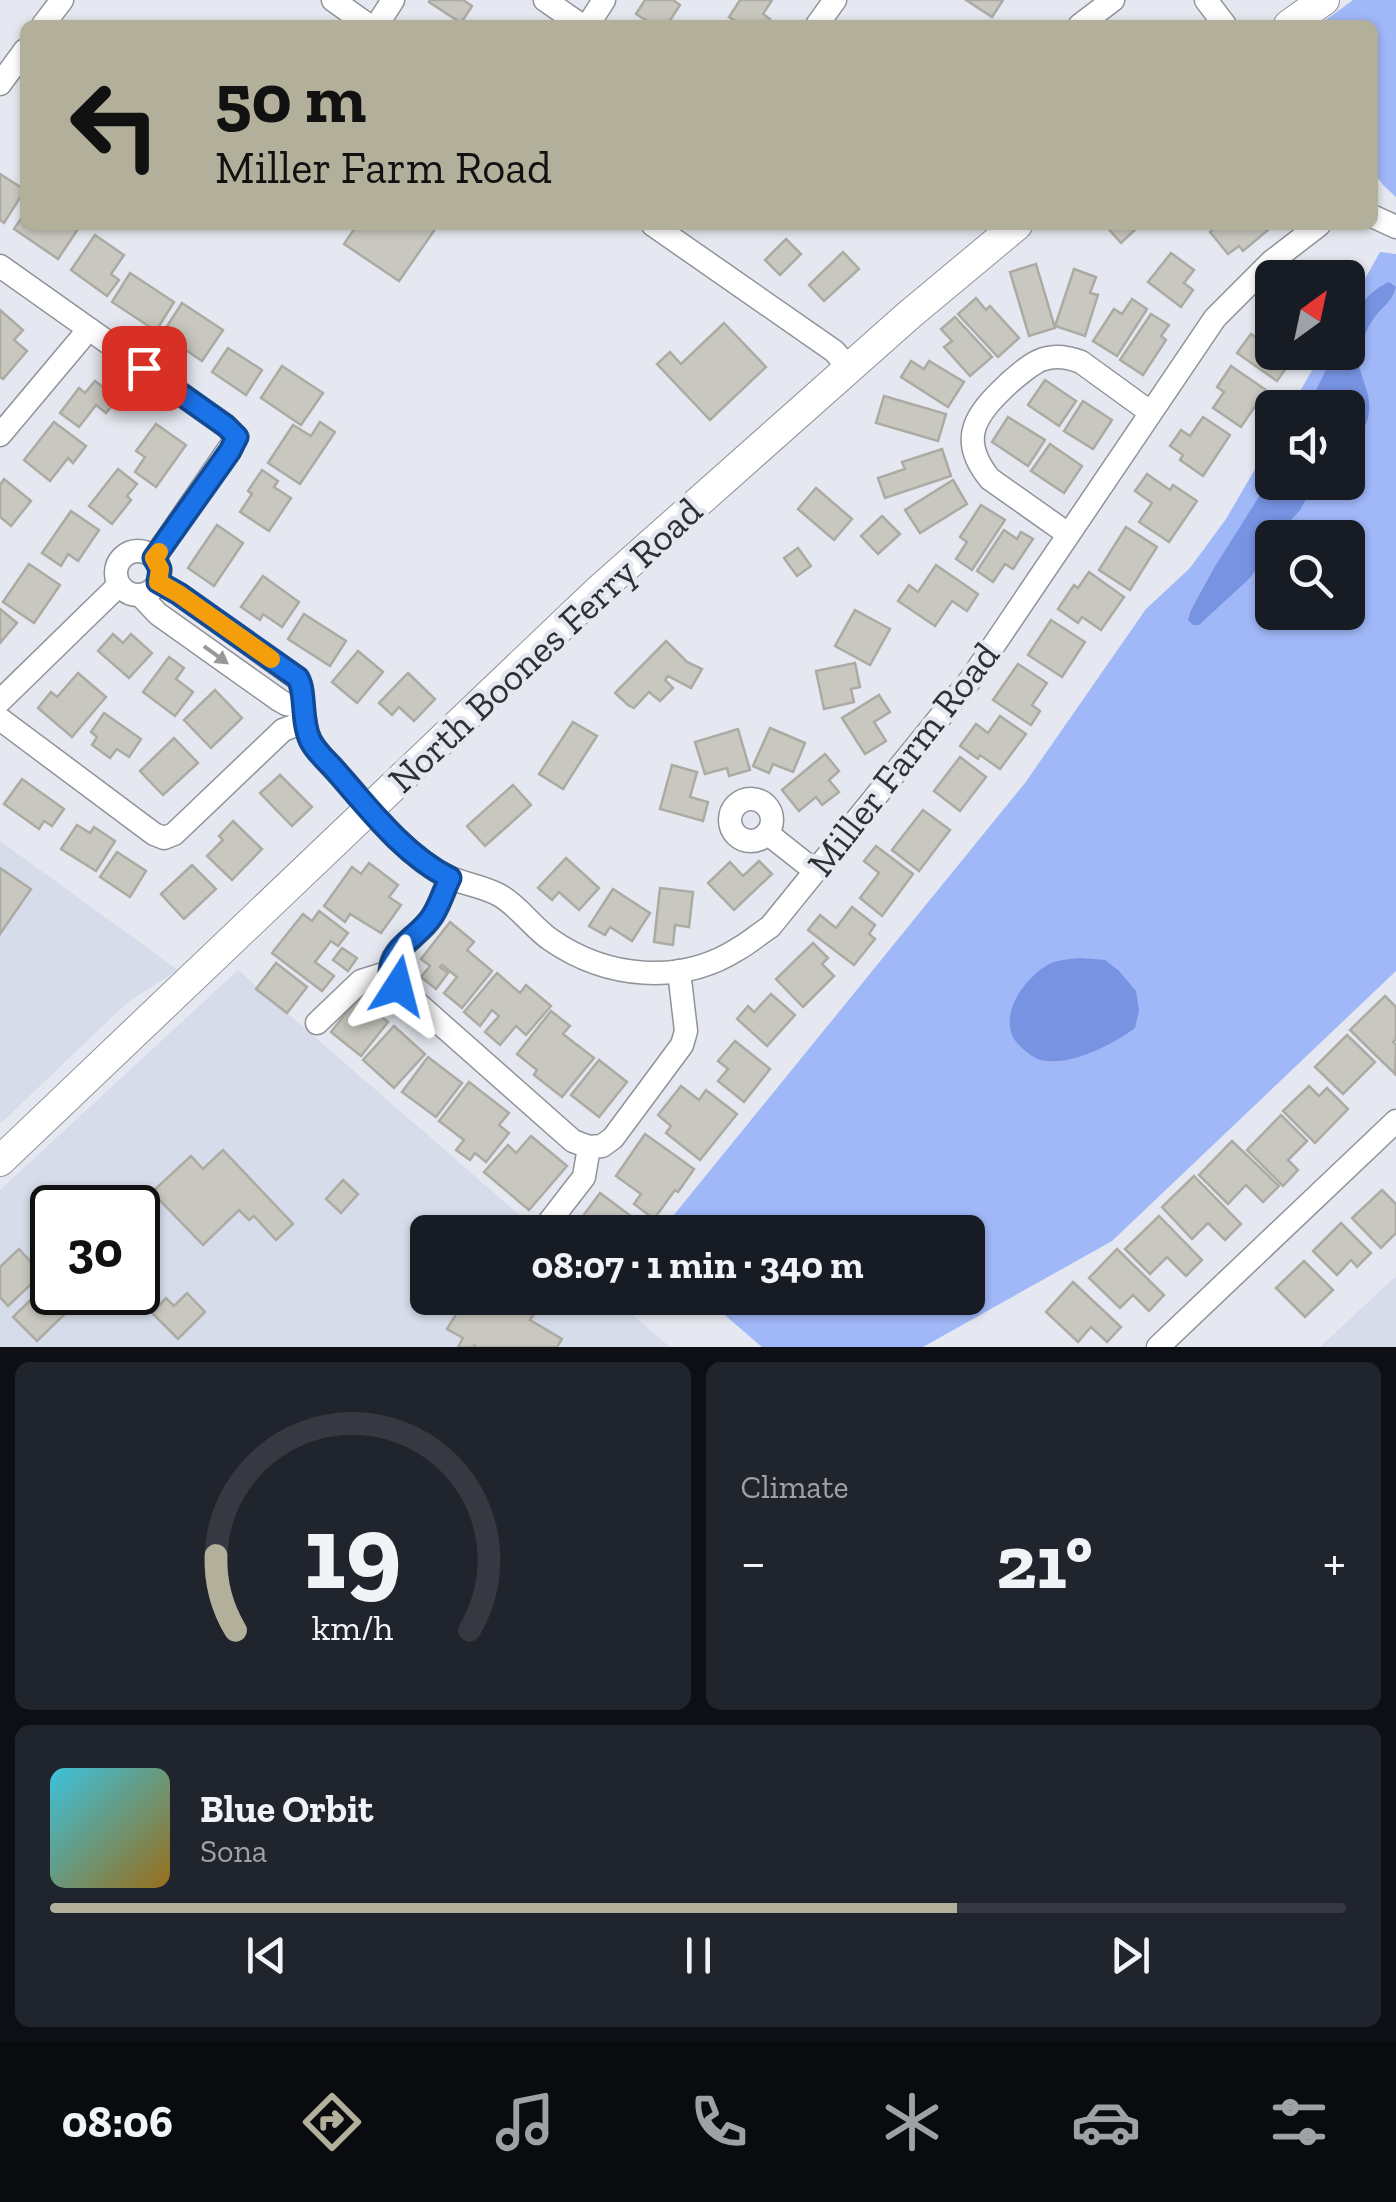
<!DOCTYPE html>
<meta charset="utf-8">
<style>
:root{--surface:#171b24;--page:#20242c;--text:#f1f3f6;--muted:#9ea1a6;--line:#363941;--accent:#b2b09b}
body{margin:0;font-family:"Zilla Slab",serif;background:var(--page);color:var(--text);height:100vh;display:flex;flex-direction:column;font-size:38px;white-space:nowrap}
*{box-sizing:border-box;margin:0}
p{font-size:32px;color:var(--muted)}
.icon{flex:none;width:55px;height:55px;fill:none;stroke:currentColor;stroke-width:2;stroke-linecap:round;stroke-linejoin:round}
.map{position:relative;height:1347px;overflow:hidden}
.sheet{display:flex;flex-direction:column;gap:15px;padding:15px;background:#0d0f14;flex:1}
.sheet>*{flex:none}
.guide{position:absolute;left:20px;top:20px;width:1358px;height:210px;border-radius:15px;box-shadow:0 2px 8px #0004;background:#b2b09b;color:#111;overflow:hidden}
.needle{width:65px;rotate:33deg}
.controls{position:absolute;left:1255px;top:260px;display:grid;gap:20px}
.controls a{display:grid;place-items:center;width:110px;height:110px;border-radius:15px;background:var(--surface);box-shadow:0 2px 8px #0004;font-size:50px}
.speed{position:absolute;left:30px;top:1185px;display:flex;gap:20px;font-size:50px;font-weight:700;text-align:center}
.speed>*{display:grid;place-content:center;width:130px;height:130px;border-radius:50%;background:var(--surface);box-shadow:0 2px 8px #0004;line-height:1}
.speed .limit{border:5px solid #111;border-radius:15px;background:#fff;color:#111}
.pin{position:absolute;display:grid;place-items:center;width:85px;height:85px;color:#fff;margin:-42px;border-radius:20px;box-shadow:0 5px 15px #0006}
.me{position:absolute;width:110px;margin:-55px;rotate:9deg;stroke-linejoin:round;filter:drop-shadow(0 0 8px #0008)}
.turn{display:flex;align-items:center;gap:35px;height:210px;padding:0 30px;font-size:45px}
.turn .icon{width:130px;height:130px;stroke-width:2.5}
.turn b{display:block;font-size:70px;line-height:85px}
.big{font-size:75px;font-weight:800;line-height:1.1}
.sheet .card{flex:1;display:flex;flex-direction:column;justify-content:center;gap:15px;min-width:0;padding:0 35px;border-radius:15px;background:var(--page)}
.sheet .dial{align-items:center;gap:0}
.dial svg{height:260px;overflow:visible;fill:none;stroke:var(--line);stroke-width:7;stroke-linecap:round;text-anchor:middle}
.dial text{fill:var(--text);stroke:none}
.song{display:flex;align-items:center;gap:30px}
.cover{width:120px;height:120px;border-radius:15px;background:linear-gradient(135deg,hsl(190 70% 55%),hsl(40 70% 35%))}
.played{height:10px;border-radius:5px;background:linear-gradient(90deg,var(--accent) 70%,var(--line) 70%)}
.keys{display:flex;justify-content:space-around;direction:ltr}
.heat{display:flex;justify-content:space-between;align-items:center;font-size:55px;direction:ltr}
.sheet .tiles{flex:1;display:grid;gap:15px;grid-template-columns:1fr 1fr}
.card:last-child{grid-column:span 2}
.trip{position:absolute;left:410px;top:1215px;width:575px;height:100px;border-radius:15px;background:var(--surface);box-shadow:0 2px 8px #0004;font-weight:800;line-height:100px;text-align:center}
.tabs{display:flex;height:160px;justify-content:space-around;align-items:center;background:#090b0e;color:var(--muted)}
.tabs .icon{width:70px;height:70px}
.tabs .on{color:var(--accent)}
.tabs b{font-size:45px;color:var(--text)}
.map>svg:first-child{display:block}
.built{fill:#d7dceb;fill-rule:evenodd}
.green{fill:#a0b8f8;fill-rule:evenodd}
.water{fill:#7793e2}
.building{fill:#c9c8c0;stroke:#acaba3;stroke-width:2.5}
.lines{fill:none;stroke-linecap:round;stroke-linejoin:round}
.minor-casing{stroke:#909399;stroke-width:25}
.major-casing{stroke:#909399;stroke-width:32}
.minor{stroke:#fff;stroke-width:22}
.major{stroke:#fff;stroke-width:30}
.oneway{fill:#98989a}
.route-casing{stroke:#114b97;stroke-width:25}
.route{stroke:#1a73e8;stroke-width:18}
.slow{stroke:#f59e0b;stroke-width:18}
.labels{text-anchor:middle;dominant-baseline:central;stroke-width:9;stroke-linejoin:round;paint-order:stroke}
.street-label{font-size:38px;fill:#303134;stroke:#e5e8f0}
</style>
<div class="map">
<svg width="1396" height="1347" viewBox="0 0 1396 1347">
<rect width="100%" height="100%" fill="#e5e8f0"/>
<!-- built -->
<g class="built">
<polygon points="0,841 178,970 131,1000 112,1017 0,1124"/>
<path d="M238,970l301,262h-111v66h185l57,49h-670v-157zM52,1208h86v84h-86z"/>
<polygon points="1396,1276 1396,1347 1320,1347"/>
</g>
<!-- green -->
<g class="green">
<polygon points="1353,0 1396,0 1396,197 1383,185 1373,171 1372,25 1319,25"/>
<path d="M1380,252l16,2v717l-284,270 -189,106h-161l-57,-49h263v-66h-308l365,-449 121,-174 44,-41 36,-49 46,-79v42h76v-74l-57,-1 31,-54 26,-1v-43zM1272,538h76v74h-76z"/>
</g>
<!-- water -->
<g class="water">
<path d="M1389,282l7,5c-4,15 -13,19 -22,31 -9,12 -14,29 -15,44 0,9 4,15 6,23 9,26 4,43 -17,62v-39l-40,-1 26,-54 14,-1c0,-8 -2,-18 1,-26 6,-18 23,-37 40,-44z"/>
<polygon points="1272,476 1272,482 1315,483 1300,510 1276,537 1272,538 1272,543 1251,577 1199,625 1193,625 1188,620 1191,610 1214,568"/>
<path d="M1080,958l25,2 14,11 17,20 3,20 -4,17c-23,17 -65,39 -95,32 -6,-2 -14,-8 -19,-13 -28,-25 1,-68 28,-83 8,-4 21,-5 31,-6z"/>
</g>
<!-- building -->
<g class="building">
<polygon points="430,0 463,0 472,6 461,23 429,2"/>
<polygon points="645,0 673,0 680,5 667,25 653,25 636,14"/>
<polygon points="740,0 772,0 763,14 770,19 766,25 742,25 729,17"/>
<polygon points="966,0 1003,0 992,17"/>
<polygon points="0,174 25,190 4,223 0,220"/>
<polygon points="25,213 25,225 80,226 58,259 14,229"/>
<polygon points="357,225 438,225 399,281 344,244"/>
<polygon points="1105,225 1140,225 1121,243"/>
<polygon points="1219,225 1274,225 1243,251 1239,246 1228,254 1210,232"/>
<polygon points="95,235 124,255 111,274 119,280 107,296 71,270"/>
<polygon points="786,239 801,254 780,275 765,260"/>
<polygon points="843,252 859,269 824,301 809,285"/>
<polygon points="1171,253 1194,270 1184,283 1193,290 1181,307 1148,282"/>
<polygon points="1036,264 1055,328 1029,336 1010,272"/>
<polygon points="1074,269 1096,277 1090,293 1098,295 1085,336 1055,326"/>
<polygon points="130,273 174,302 156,331 112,302"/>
<polygon points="976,298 986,310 990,306 1019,338 998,357 958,314"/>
<polygon points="1132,299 1147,309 1117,356 1093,341 1114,309 1122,314"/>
<polygon points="182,303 223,330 202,361 162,334"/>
<polygon points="0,310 23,330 14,340 27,351 3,379 0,377"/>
<polygon points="1151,314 1169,325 1161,336 1166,340 1143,375 1120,360"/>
<polygon points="955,317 992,357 970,376 944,347 952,341 941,329"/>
<polygon points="724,323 766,367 710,420 657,364 670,352 681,364"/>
<polygon points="1251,334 1269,346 1272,342 1272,352 1297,352 1277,381 1237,353"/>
<polygon points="228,348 262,370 246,395 212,372"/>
<polygon points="911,361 924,369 929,361 964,382 948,407 901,377"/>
<polygon points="282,366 323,393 301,425 261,398"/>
<polygon points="1231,366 1266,390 1241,427 1213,408 1224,392 1217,387"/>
<polygon points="1045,380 1076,401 1059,426 1028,405"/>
<polygon points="95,381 118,398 106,413 96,405 79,427 60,413 79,388 85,393"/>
<polygon points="884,396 946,414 938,441 876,423"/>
<polygon points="1083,401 1112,420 1093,449 1064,431"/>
<polygon points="1008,417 1045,440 1028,466 992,442"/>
<polygon points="1203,417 1230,435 1203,476 1180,460 1183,455 1170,446 1181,430 1190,436"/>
<polygon points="54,422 86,446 73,463 68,458 50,481 24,460"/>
<polygon points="320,422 335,432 300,484 268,463 293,425 311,436"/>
<polygon points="156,424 186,445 156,487 135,472 145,457 136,451"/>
<polygon points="1050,444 1082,466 1064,493 1031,471"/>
<polygon points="942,449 951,476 885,498 878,478 905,469 902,462"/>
<polygon points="118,469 137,484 127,496 131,500 112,524 89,506"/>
<polygon points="262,470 278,481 274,487 291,498 269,531 240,512 252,494 248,491"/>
<polygon points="1147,474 1170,490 1173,485 1197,501 1169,542 1139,522 1152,503 1135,491"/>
<polygon points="4,479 31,501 11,526 0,517 0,485"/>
<polygon points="953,480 967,504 920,533 905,510"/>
<polygon points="816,488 852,519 834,540 798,509"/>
<polygon points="981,505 1005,520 972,570 956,559 967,542 960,537"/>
<polygon points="71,511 99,530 78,561 68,554 61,566 42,553"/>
<polygon points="882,516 900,534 878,554 861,536"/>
<polygon points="217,525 243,543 214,586 188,568"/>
<polygon points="1126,527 1157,547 1130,590 1099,570"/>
<polygon points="1004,530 1017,539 1021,532 1033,539 1013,569 1005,564 993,582 977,571"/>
<polygon points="798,548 811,566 797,576 784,558"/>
<polygon points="29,564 60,585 34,623 3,602"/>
<polygon points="936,565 978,594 967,611 952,601 935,626 898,601 909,585 918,592"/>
<polygon points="1089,572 1124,597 1101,630 1082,617 1078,623 1058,609 1074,585 1078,588"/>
<polygon points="263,576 299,602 282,627 263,614 260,620 241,607"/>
<polygon points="0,609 17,623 0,643"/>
<polygon points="855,610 890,629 870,665 835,646"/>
<polygon points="304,614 346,641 330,666 288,639"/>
<polygon points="1051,620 1085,642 1062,677 1028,655"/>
<polygon points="113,634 123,643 131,634 152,653 129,678 98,651"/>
<polygon points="666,641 687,662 702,669 691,688 668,676 665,680 673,688 660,701 649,692 634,708 628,705 615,693"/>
<polygon points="358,651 383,672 357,703 332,682"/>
<polygon points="169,657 184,668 176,679 193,692 175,716 143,692"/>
<polygon points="855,663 860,687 851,689 854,702 824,709 816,671"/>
<polygon points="1018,664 1047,683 1032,705 1040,711 1031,725 993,700"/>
<polygon points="78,673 106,697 72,737 38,708 51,692 57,697"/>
<polygon points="408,673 435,699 414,721 399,707 392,715 379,703"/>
<polygon points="215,690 242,718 211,748 184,720"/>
<polygon points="879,695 890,712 874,722 886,741 865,754 842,718"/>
<polygon points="104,713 141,739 129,757 117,749 110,758 92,745 97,737 91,732"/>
<polygon points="1000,716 1026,734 1000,769 980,755 978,759 960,746 976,724 988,733"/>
<polygon points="573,722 597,736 563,789 539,774"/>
<polygon points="770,728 805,743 793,772 773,764 769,773 753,766"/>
<polygon points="738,729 750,770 729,776 727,768 705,774 695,742"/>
<polygon points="174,738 198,763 163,795 140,771"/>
<polygon points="825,754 839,771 829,780 839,792 822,805 816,797 799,811 782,790"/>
<polygon points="960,757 986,777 960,811 934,791"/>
<polygon points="672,765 697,772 690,797 708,802 703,821 660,809"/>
<polygon points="280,775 312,807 292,826 260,793"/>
<polygon points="22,779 64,809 52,826 44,821 39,829 4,804"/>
<polygon points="513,785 531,805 485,846 467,826"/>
<polygon points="923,810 950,830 919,871 892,850"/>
<polygon points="233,821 262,849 232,880 207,856 223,840 219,836"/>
<polygon points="77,825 90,833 94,827 115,841 96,871 61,849"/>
<polygon points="876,846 913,874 882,916 860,898 879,873 864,861"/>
<polygon points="117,852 146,871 130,897 100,877"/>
<polygon points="566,858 599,888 579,910 559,892 552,900 538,888"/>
<polygon points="759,861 772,874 734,910 708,883 730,862 743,876"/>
<polygon points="369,863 398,885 389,897 401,905 381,933 350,914 345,922 324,906 352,867 361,874"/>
<polygon points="192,865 216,889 184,919 161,894"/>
<polygon points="0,868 31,889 0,934"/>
<polygon points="660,888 693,892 689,927 675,925 673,945 654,942"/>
<polygon points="613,889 650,913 632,941 610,927 605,935 589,926"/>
<polygon points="852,907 875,925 869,934 875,939 854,965 808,930 820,915 836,928"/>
<polygon points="319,911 348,933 338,946 331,941 315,962 334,976 322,991 272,953 303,914 312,921"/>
<polygon points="450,922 474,942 467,950 492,971 462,1008 444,993 457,977 442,965 440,967 448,973 436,989 421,977 430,966 421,959"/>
<polygon points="813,943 828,958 822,964 834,976 803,1007 776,979"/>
<polygon points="342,948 357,958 348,971 333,960"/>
<polygon points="276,963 307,987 287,1013 256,989"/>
<polygon points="497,973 520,993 526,985 551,1006 526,1035 516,1026 500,1045 485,1032 499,1016 492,1010 480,1026 464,1012"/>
<polygon points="771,994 795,1015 767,1046 737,1019 748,1006 754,1012"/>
<polygon points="1385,996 1396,1007 1396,1039 1393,1042 1396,1045 1395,1074 1350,1030"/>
<polygon points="358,998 388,1022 361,1056 331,1032"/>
<polygon points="551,1011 570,1026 563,1034 594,1058 562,1097 534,1075 537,1070 517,1054"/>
<polygon points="394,1026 425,1054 394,1088 363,1060"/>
<polygon points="1347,1035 1375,1062 1343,1094 1315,1067"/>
<polygon points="735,1041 770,1069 744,1102 718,1081 728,1069 718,1061"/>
<polygon points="428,1057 462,1083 436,1117 402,1092"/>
<polygon points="599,1060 627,1082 599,1117 571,1095"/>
<polygon points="469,1082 509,1113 499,1125 509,1133 486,1162 475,1153 470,1160 456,1150 464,1140 439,1121"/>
<polygon points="681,1086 699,1100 706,1090 737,1114 700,1160 666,1133 671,1126 658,1115"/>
<polygon points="1309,1086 1319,1096 1327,1088 1348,1109 1315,1143 1283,1111"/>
<polygon points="1281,1115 1307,1141 1288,1160 1298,1170 1283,1186 1247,1150"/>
<polygon points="645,1134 694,1169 678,1192 675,1190 654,1219 634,1204 641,1194 616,1176"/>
<polygon points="531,1136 567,1166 529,1210 484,1172 508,1145 516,1153"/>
<polygon points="1232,1141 1279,1186 1263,1202 1246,1185 1228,1204 1199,1175"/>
<polygon points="223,1150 293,1224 276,1240 254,1216 249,1220 239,1210 203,1245 152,1192 191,1156 203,1169"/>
<polygon points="1194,1176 1241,1224 1225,1240 1208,1223 1192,1239 1162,1207"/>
<polygon points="343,1180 358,1194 341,1213 326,1199"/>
<polygon points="1382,1190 1396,1204 1396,1233 1381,1248 1352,1218"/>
<polygon points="600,1193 648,1229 645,1232 598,1232 600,1229 583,1216"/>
<polygon points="1159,1216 1202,1260 1186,1276 1167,1257 1150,1274 1125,1249"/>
<polygon points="1341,1223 1371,1253 1357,1267 1351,1260 1337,1275 1313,1251"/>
<polygon points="19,1249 42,1274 8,1306 0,1297 0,1267"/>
<polygon points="1117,1249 1164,1295 1149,1311 1133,1295 1120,1308 1089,1278"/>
<polygon points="1304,1261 1333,1290 1305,1317 1276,1288"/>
<polygon points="1073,1282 1121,1327 1107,1342 1091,1327 1078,1342 1046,1312"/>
<polygon points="47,1284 52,1292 56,1292 71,1308 37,1341 13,1317"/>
<polygon points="187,1293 205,1312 178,1339 152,1313 166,1298 174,1306"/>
<polygon points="466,1298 539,1298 543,1300 530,1320 562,1339 557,1347 477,1347 474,1345 473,1347 458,1347 463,1338 447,1329"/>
</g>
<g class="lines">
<defs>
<g id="minor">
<polyline points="333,0 368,25"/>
<polyline points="545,0 581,25"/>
<polyline points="1206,0 1225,25"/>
<polyline points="43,25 62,0"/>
<polyline points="377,25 393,0"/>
<polyline points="588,25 604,0"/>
<polyline points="817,25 835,0"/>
<polyline points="1080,25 1113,0"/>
<polyline points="0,84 25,50"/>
<polyline points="1372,216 1396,227"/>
<polyline points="653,225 834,351 849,368"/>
<polyline points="0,266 226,426 237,437 154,558"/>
<polyline points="0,435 89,329"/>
<path d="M1068,534l-78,-55c-34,-41 -13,-66 19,-96 24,-21 39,-34 72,-21l69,50"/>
<circle cx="138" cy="573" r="22"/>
<path d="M158,582l21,12 119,85c6,10 3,18 4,29 1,12 5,27 11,36 8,13 20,24 30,35 28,32 62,75 99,95 18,10 39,11 57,21 20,11 33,32 52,45 55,38 129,46 187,9 11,-6 21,-15 32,-22l201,-248 244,-361 56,-56 48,-37"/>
<polyline points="140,595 158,614 279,700 286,704 301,706"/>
<polyline points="0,701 119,585"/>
<polyline points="0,719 154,834 164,838 174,834 283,730 304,722"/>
<circle cx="751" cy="820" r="21"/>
<polyline points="767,833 815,871"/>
<path d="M450,878c-7,14 -11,31 -21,43 -23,28 -60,37 -21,74l165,146 16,6"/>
<polyline points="317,1023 361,981 390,972"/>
<polyline points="543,1230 584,1177 589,1147 602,1146 613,1138 682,1045 686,1031 679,971"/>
<polyline points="1158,1347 1396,1121"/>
</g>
<g id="major">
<polyline points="1289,25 1324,0"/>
<polyline points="0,1161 597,592 909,315 1017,225"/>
</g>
</defs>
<!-- minor casing -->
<use href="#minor" class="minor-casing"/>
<!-- major casing -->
<use href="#major" class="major-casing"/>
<!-- minor -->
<use href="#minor" class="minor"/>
<!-- major -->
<use href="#major" class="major"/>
</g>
<!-- one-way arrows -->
<defs><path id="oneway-solid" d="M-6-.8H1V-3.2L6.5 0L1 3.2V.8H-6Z" transform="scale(2.5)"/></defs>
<use class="oneway" href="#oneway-solid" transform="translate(216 655) rotate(36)"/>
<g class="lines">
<defs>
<path id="route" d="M144,368l82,58 11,11 -7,14 -76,107 6,11 -2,13 21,12 119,84c8,14 3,42 12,62 5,11 17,21 25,30 34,39 69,85 115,108 -6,12 -10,26 -17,37 -13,22 -41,30 -43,57l8,14"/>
</defs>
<!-- route casing -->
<use href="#route" class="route-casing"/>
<!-- route -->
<use href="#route" class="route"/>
<!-- slow -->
<polyline class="slow" points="159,552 154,558 160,569 158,582 179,594 271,659"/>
</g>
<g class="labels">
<!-- street labels -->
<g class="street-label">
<text transform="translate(545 645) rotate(-43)">North Boones Ferry Road</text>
<text transform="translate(903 759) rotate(-52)">Miller Farm Road</text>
</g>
</g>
</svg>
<div class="controls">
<a><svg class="needle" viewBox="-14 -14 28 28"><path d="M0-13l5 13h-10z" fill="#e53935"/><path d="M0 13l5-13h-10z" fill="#9ea1a6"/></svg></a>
<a><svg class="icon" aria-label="sound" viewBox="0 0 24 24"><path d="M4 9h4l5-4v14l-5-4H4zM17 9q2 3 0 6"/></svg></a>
<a><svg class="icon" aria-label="search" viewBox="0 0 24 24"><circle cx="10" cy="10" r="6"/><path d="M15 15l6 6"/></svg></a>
</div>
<div class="speed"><div class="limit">30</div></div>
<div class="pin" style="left:144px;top:368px;background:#d93025"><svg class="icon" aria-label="arrive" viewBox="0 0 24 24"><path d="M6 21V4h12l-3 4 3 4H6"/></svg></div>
<svg class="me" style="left:398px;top:986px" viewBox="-20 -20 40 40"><path d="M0-17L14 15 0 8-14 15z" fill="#1a73e8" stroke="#fff" stroke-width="4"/></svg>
<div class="trip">08:07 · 1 min · 340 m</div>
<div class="guide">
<div class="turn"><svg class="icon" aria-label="left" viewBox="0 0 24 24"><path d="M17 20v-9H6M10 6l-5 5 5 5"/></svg><div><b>50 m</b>Miller Farm Road</div></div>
</div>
</div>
<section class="sheet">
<div class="tiles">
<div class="card dial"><svg viewBox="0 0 100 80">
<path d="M14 69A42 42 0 1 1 86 69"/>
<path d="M14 69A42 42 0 0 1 8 46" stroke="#b2b09b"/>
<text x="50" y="56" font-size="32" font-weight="700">19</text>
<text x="50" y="72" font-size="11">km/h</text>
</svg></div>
<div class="card"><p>Climate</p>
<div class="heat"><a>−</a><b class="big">21°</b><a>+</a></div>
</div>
<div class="card">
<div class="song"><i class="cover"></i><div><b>Blue Orbit</b><p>Sona</p></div></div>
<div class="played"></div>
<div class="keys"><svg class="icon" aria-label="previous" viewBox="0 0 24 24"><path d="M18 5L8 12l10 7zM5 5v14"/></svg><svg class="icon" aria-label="pause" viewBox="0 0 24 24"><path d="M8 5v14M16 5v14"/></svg><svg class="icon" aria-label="next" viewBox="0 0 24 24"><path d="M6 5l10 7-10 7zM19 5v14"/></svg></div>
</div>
</div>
</section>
<nav class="tabs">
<b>08:06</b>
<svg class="icon on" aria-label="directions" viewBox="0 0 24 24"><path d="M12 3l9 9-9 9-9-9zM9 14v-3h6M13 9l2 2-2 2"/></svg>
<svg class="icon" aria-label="music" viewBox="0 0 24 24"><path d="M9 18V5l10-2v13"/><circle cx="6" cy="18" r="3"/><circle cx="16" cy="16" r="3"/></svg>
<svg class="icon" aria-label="phone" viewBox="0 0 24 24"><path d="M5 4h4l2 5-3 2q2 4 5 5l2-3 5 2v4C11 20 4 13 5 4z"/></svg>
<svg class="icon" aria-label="climate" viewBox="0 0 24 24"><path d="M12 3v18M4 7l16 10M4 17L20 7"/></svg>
<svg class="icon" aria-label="car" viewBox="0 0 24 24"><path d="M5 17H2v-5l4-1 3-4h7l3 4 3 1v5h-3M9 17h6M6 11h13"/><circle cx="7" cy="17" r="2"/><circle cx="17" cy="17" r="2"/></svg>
<svg class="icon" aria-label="filters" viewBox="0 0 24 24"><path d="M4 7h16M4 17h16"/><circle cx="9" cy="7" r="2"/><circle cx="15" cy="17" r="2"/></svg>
</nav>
